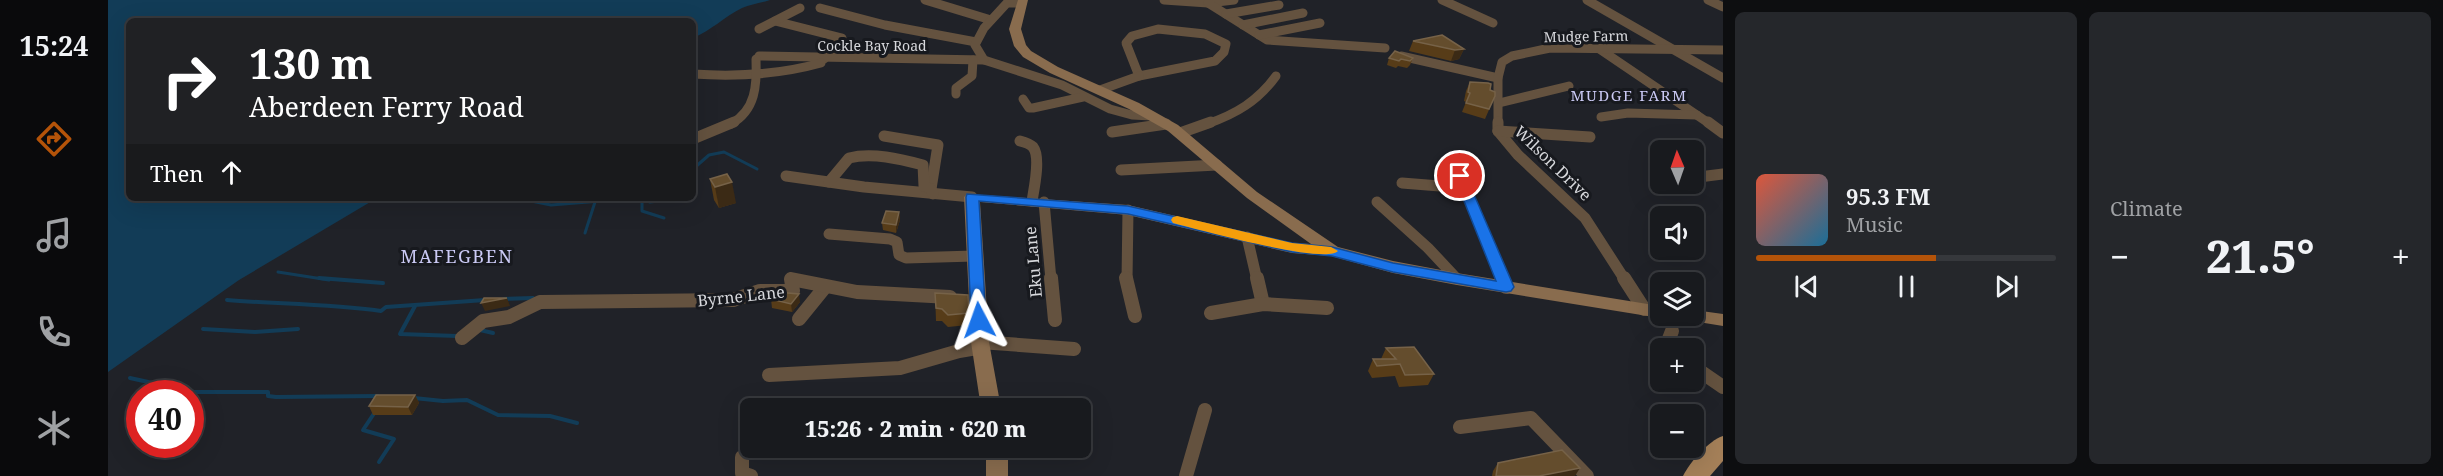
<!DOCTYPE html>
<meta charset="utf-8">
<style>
:root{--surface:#181a1e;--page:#25272b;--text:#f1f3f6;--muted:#9fa1a4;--line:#36383c;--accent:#b45309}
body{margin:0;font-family:"Noto Serif",serif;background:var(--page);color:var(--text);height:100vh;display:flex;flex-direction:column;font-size:22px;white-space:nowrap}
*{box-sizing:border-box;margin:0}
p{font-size:20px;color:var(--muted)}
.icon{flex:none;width:33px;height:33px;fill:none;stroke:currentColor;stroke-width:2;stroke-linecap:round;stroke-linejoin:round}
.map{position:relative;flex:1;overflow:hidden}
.drawer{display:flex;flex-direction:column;gap:12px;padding:12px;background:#0d0e10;width:720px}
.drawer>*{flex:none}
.banner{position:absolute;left:18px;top:18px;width:570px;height:183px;border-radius:9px;box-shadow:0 6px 24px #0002,0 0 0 2px var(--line);background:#202124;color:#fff;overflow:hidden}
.needle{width:39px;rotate:358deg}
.buttons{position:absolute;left:1542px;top:140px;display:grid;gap:12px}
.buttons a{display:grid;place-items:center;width:54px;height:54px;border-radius:9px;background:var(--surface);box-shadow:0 6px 24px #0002,0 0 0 2px var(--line);font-size:30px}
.speed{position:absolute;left:18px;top:380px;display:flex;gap:12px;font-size:30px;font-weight:700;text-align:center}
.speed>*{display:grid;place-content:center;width:78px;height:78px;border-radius:50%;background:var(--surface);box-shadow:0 6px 24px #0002,0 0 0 2px var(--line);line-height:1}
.speed .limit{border:9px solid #d22;background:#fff;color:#111}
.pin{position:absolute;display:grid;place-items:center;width:51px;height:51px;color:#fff;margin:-26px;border:3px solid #fff;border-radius:50%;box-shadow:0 2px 6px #0007}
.me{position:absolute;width:66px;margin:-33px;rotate:356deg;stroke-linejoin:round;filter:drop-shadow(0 0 4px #0008)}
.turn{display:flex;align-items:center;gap:21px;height:126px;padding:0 24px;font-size:27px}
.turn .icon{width:78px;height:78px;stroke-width:2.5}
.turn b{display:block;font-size:42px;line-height:51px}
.then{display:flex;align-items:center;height:57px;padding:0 24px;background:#0003;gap:12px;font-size:22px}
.big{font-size:45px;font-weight:800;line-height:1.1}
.drawer .widget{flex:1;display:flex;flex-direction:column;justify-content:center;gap:9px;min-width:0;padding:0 21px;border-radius:9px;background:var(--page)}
.song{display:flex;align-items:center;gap:18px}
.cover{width:72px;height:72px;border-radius:9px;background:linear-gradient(135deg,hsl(10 70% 55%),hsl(200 70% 35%))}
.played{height:6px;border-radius:3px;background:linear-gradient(90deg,var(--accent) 60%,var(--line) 60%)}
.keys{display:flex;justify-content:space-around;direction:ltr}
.heat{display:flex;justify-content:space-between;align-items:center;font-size:33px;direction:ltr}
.drawer .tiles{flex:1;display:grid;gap:12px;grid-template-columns:repeat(2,1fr)}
.trip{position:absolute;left:632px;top:398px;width:351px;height:60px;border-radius:9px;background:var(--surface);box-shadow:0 6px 24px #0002,0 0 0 2px var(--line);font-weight:800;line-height:60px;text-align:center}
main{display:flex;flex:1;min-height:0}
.menu{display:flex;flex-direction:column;width:108px;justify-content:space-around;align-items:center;background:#0a0a0c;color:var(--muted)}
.menu .icon{width:42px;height:42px}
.menu .active{color:var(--accent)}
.menu b{font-size:27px;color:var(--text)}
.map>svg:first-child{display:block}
.water{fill:#123c57}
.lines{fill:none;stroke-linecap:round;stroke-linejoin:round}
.stream-far1{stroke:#123c57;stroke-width:3}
.stream{stroke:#123c57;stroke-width:4}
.street-far2{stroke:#64523f;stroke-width:9}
.street-far1{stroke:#64523f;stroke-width:11}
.street{stroke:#64523f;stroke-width:14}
.secondary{fill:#896c4e;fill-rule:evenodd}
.primary{fill:#a58059;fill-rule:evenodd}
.wall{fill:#573c18}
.shaded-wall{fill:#3b2a15}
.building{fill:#644d2d;stroke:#766248;stroke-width:1.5}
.route{fill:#1a73e8;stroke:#114b97;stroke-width:1.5}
.slow{fill:#f59e0b}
.labels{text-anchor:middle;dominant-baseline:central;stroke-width:6;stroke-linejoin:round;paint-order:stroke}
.far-street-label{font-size:14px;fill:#d7d8dc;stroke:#17191e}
.far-neighbourhood-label{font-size:15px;letter-spacing:1.5px;fill:#cbcaf5;stroke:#17191e}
.street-label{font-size:16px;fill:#d7d8dc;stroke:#17191e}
.neighbourhood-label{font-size:18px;letter-spacing:1.5px;fill:#cbcaf5;stroke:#17191e}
</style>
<main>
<nav class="menu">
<b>15:24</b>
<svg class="icon active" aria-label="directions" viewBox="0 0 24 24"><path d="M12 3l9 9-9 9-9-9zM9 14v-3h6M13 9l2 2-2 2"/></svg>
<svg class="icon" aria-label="music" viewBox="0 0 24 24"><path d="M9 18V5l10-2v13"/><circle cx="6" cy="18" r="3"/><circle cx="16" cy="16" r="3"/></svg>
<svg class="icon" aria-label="phone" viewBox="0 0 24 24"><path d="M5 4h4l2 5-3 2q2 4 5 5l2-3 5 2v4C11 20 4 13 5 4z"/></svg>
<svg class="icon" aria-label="climate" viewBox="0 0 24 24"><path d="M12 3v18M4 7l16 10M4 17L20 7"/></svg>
</nav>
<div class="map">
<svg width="1615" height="476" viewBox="0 0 1615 476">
<rect width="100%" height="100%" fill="#202228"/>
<!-- water -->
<path class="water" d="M0,0h662c-9,3 -19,4 -28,8 -18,9 -30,22 -49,30v-17h-564v177h248l-138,82 -131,92z"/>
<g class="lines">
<!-- stream-far1 -->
<g class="stream-far1">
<polyline points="585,169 601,155 616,152 649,169"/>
<polyline points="408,198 443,205 530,198"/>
<polyline points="532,198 542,202 577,198"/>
<polyline points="534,200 534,211 556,218"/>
<polyline points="477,233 487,202"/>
<polyline points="170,272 221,280"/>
</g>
<!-- stream -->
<g class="stream">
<polyline points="211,278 275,283"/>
<polyline points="396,299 425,298"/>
<path d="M119,300c51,4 103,4 154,11l5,-4 99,-7"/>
<polyline points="307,306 292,334 349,336"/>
<polyline points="95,329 147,332 190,329"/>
<polyline points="372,330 385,333"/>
<polyline points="22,378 86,392 160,392 160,396 168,397 270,396"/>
<polyline points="306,398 335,401 359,400 390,415 442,416 469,423"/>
<polyline points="267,412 255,430 286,439 271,462"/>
</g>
<!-- street-far2 -->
<g class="street-far2">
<polyline points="817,0 883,20"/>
<polyline points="1056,0 1100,3 1126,0"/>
<polyline points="1334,0 1385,23"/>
<polyline points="1479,0 1615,78"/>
<polyline points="1600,0 1615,7"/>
<polyline points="1100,3 1159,40 1277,48"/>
<polyline points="712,8 777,25 868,42"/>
<polyline points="1118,14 1171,5"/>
<polyline points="667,21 734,38 716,59"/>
<polyline points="1135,25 1195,13"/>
<polyline points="651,29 692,8"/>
<polygon points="1050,29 1097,34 1118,44 1116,52 1107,61 1031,76 1018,43 1024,36"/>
<polyline points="1151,35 1212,23"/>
<polyline points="1490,48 1602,124"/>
<polyline points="651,56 876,60 954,85 1002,109 1024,115 1044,116"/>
<polyline points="1293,56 1390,78"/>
<polyline points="876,60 867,45 876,28 899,3 914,3"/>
<path d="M585,74c44,3 85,1 128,-11"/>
<polyline points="992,90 1031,76"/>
<polyline points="848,94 848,88 864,76 865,60"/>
<polyline points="915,99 921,108 925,108 975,97"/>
<polyline points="1391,103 1461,86"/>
<polyline points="1493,117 1520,113 1589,115"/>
<path d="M623,124c25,-14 26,-39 25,-65"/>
<path d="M1099,124c29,-10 51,-23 69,-48"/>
<polyline points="1390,124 1390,78 1394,62 1404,56 1442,48 1615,50"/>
</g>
<!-- street-far1 -->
<g class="street-far1">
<polyline points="1390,122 1390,131"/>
<polyline points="1600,122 1615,133"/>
<polyline points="1390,131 1410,155 1477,218 1517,280"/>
<polyline points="1390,131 1482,137"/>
<polyline points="1004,132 1058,124"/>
<polyline points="1072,133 1103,122"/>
<polyline points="776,136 830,145 823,189"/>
<polyline points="585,139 626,122"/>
<path d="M912,141c4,1 10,3 13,6 8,10 1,42 -1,54"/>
<polyline points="1013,170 1109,165"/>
<polyline points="678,176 756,187 864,197"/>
<polyline points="1352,176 1395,280"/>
<polyline points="1591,177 1615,174"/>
<path d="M721,182l20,-24c23,-6 51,1 74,7l1,21 7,3 2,5"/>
<polyline points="1294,183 1357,188"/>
<polyline points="936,202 943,280"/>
<polyline points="1269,202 1320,248 1349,279"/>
<polyline points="721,234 782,239 789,242 791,255 798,258 866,256"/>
<polyline points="1139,237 1149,280"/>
<polyline points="683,280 686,280"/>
<polyline points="1019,280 1020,210"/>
</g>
<!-- street -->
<g class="street">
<polyline points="943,278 947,320"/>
<polyline points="1018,278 1027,316"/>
<polyline points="1149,278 1155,304"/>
<polyline points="1394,278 1398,287"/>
<polyline points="1516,278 1536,309"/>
<polyline points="1103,313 1155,304 1219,308"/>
<polyline points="691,319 717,287"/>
<polyline points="354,338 375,321 401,317 432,302 625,300 652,291 685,291 683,279 749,292 842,297"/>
<polyline points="872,342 966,349"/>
<polyline points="1561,348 1559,344 1564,331"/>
<polyline points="1586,367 1615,387"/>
<polyline points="661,375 792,368 851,351 875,347"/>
<polyline points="1352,427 1423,418 1479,476"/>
<polyline points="634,457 634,473 643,476"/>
<polyline points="1078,476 1097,410"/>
</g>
<!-- secondary -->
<g class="secondary">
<polygon points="910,0 920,0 913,29 918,45 923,51 950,67 1031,103 1070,125 1149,192 1230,247 1285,261 1349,273 1552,306 1552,315 1559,315 1552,318 1349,285 1285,273 1223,256 1184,253 1020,215 872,202 881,342 893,408 873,408 863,342 856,197 859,194 1020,205 1184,243 1203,244 1139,198 1060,131 1021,109 942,73 915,57 906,46 901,29"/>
<polygon points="1586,310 1615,314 1615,326 1572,319 1569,315 1586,315"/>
<rect x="878" y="447" width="22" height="29"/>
</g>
<!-- primary -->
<path class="primary" d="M1615,436v25l-13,15h-27c7,-14 25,-35 40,-40z"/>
</g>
<!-- wall -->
<g class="wall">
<polygon points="1305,41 1356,49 1351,59 1343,61 1301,51"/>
<polygon points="1281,58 1305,58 1302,65 1299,68 1290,66 1288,68 1279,65"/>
<polygon points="1362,82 1382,90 1387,96 1377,119 1354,112 1358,102 1356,101 1358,91"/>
<polygon points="602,179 628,203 611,208 606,200"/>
<polygon points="791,212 792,220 788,233 775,230 774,223"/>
<polygon points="827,293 861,313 860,325 840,327 834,321 828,321"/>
<polygon points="663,299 692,302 684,312 664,308"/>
<polygon points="1278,348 1326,374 1320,385 1291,387 1287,376 1264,378 1260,371 1265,359 1273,359"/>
<polygon points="307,395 311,403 304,415 265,415 261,406"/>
<polygon points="1390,463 1467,476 1384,476 1385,471"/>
</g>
<!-- shaded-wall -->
<g class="shaded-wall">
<polygon points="1356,49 1351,59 1343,61 1347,50"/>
<polygon points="624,182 628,203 611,208 607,187"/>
<polygon points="791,212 792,220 788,233 788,225"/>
<polygon points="691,294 692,302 684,312 683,304"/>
<polygon points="399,298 402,306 377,311 373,303"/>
<polygon points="307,395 311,403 304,415 300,407"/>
<polygon points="1472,468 1467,476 1431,476"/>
</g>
<!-- building -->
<g class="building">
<polygon points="1334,35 1356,49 1347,50 1305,41"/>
<polygon points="1287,51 1305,58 1302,61 1293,59 1291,61 1281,58"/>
<polygon points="1362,82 1380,83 1383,84 1382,90 1387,92 1387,96 1381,109 1358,103 1362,93 1360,92"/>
<polygon points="619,174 624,182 607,187 602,179"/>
<polygon points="778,211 791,212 788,225 774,223"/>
<polygon points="668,292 691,294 683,304 663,299"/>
<polygon points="827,293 860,295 861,313 840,315 834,309 828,308"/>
<polygon points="376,298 399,298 373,303"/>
<polygon points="1306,347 1326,374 1297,375 1292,364 1269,366 1265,359 1288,359 1278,348"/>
<polygon points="268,395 307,395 300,407 261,406"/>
<polygon points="1454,450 1472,468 1431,476 1388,476 1390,463"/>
</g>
<!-- route -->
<polygon class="route" points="1352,173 1358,176 1406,287 1403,291 1398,292 1285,272 1224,256 1184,252 1020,214 871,201 878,320 871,325 863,320 858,197 859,194 1020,206 1184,243 1224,247 1285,263 1388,281 1346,176"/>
<!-- slow -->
<path class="slow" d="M1069,216l115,27 39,4 7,4c-13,14 -141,-22 -165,-28l-2,-3 2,-3z"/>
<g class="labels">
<!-- far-street labels -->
<g class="far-street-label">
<text transform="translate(1478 36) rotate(-1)">Mudge Farm</text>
<text x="764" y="45">Cockle Bay Road</text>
</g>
<!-- far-neighbourhood labels -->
<g class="far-neighbourhood-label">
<text x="1521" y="95">MUDGE FARM</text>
</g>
<!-- street labels -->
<g class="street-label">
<text transform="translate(1445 163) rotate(44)">Wilson Drive</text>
<text transform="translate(925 262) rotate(-95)">Eku Lane</text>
<text transform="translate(633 296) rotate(-6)">Byrne Lane</text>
</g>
<!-- neighbourhood labels -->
<g class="neighbourhood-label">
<text x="349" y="256">MAFEGBEN</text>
</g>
</g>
</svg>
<div class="buttons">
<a><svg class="needle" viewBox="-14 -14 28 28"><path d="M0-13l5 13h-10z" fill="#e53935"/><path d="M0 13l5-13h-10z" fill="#9fa1a4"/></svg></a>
<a><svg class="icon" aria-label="sound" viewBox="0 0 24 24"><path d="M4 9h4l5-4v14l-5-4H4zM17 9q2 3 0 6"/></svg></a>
<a><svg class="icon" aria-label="layers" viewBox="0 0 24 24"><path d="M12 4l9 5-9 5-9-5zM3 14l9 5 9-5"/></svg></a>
<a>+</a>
<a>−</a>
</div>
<div class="speed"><div class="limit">40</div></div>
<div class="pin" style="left:1352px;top:176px;background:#d93025"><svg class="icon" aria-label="arrive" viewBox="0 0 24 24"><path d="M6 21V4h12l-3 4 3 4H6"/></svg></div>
<svg class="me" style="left:871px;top:320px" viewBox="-20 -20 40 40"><path d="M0-17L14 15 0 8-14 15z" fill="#1a73e8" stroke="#fff" stroke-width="4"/></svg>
<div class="trip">15:26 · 2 min · 620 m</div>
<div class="banner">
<div class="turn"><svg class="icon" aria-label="right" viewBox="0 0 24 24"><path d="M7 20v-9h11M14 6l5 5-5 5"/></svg><div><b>130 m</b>Aberdeen Ferry Road</div></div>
<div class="then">Then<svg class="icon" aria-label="ahead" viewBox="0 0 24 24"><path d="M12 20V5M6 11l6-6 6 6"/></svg></div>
</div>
</div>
<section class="drawer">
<div class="tiles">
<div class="widget">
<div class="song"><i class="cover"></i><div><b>95.3 FM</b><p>Music</p></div></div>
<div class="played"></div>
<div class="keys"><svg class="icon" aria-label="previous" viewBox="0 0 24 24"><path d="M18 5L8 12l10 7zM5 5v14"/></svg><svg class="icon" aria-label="pause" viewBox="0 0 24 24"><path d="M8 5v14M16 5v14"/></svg><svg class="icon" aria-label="next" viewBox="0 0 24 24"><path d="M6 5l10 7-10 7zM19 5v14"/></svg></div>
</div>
<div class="widget"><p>Climate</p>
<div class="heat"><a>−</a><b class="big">21.5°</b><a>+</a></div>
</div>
</div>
</section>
</main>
